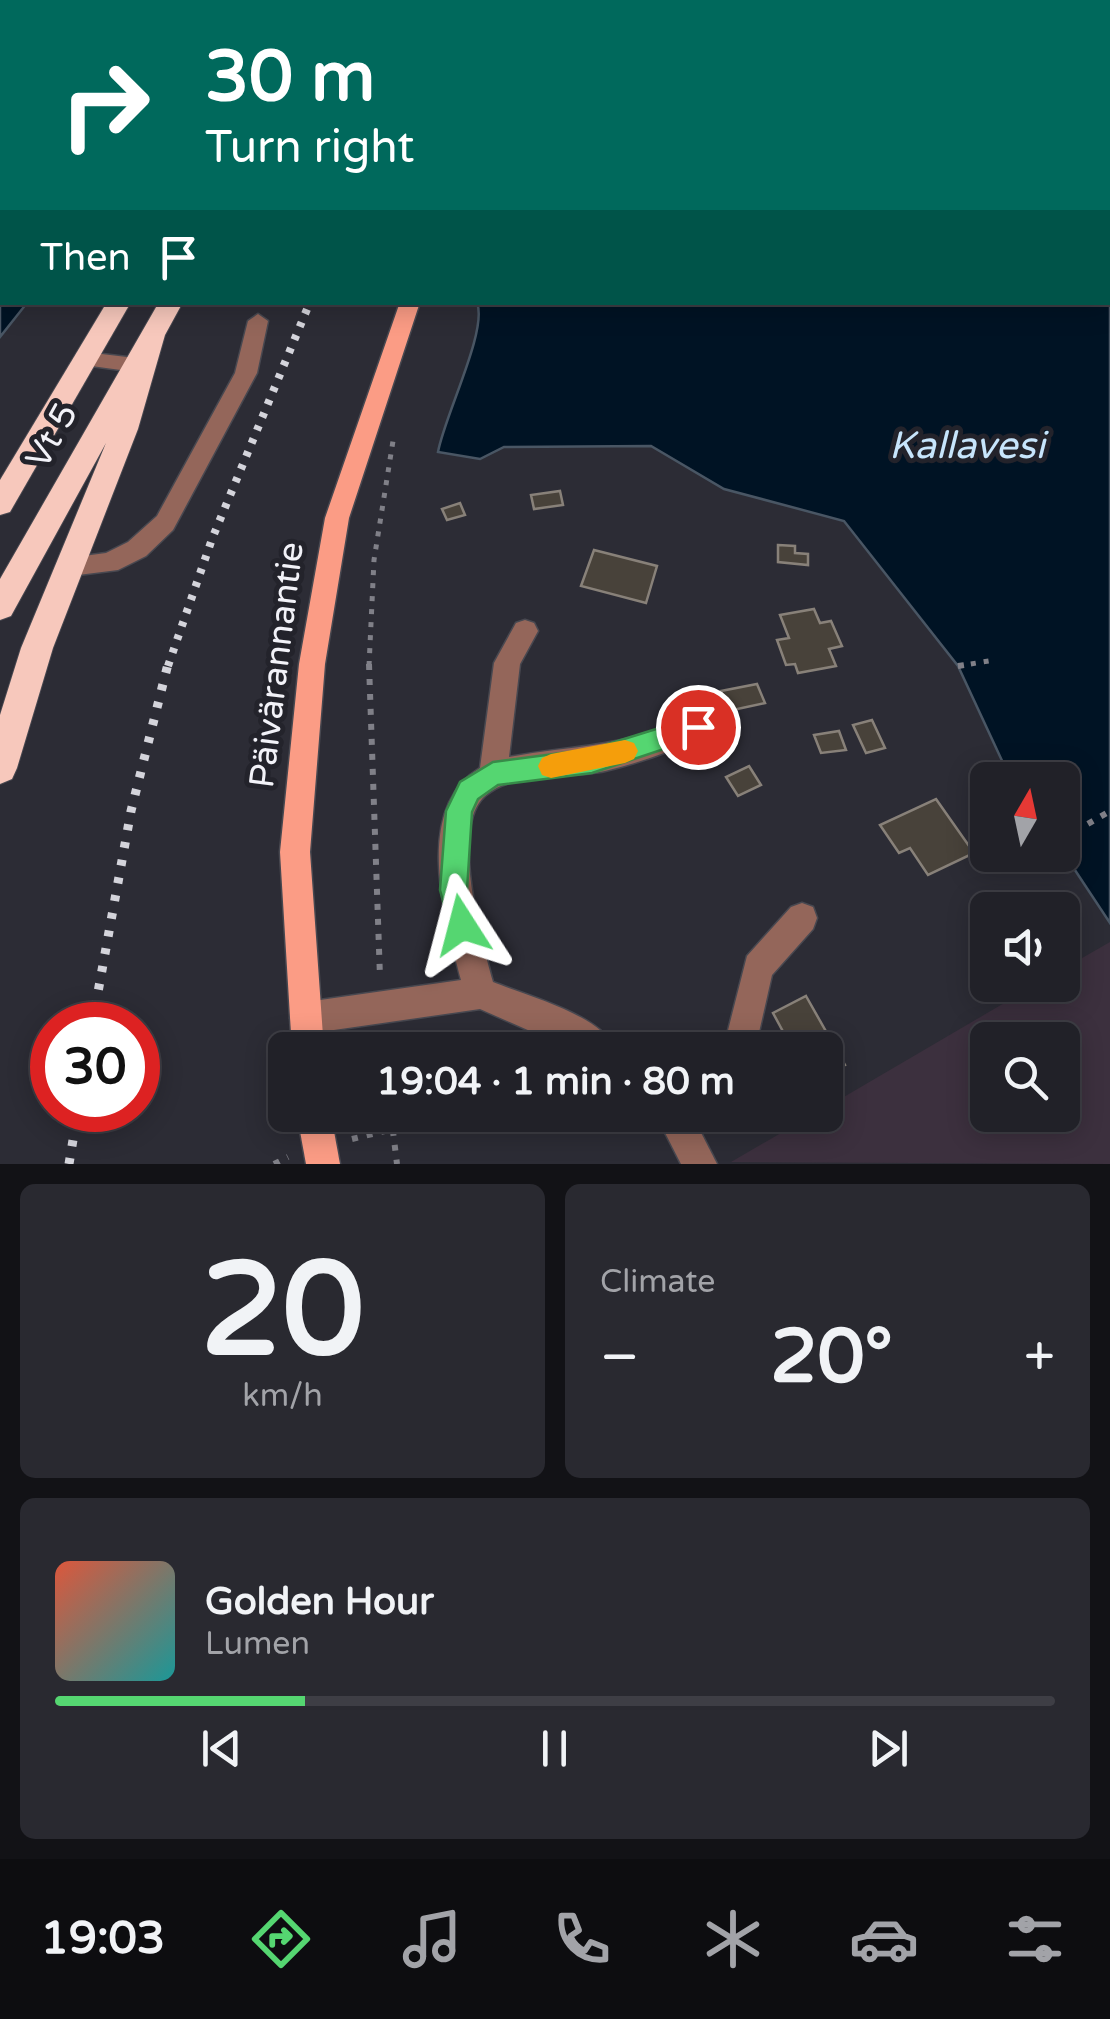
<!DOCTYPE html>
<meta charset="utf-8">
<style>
:root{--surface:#212128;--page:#292930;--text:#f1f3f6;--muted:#a2a3a8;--line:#3e3e45;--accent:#55d671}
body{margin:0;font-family:"Varela Round",sans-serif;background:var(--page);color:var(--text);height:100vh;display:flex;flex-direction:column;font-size:38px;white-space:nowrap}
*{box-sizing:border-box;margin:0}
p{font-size:32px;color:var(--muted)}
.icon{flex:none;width:55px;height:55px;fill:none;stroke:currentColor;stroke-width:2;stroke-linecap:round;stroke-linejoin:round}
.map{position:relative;height:1164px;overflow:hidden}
.details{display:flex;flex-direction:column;gap:20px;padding:20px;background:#121216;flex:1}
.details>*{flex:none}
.top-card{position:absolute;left:0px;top:0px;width:1110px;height:305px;box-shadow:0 5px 25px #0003,0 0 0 2px var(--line);background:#00695c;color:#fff;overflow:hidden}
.needle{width:65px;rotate:9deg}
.controls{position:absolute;left:970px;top:762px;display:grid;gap:20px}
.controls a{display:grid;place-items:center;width:110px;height:110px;border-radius:15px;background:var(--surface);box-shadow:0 5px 25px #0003,0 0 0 2px var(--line);font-size:50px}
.speed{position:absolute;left:30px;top:1002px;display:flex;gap:20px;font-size:50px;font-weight:700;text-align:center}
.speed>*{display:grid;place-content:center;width:130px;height:130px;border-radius:50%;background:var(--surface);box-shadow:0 5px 25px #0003,0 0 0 2px var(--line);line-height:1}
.speed .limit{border:15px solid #d22;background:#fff;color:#111}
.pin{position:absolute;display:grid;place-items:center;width:85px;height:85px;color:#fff;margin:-42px;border:5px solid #fff;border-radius:50%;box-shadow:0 2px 10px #0007}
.me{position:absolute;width:110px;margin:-55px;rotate:351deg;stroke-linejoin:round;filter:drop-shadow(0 0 8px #0008)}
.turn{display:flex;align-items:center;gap:35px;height:210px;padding:0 40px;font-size:45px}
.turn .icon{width:130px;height:130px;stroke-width:2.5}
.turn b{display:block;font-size:70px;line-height:85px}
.then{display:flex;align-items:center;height:95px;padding:0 40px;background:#0003;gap:20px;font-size:38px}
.big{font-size:75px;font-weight:700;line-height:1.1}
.details .tile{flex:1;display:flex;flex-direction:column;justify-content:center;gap:15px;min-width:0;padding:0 35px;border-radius:15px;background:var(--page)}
.details .dial{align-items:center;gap:0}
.dial b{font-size:130px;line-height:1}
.song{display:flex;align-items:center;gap:30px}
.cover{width:120px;height:120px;border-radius:15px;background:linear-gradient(135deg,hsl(10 70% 55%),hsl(180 70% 35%))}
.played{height:10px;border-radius:5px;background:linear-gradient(90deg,var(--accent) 25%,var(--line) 25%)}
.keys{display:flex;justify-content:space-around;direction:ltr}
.heat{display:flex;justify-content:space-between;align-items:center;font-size:55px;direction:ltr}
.details .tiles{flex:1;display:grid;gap:20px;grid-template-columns:1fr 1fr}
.tile:last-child{grid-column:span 2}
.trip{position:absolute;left:268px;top:1032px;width:575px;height:100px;border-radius:15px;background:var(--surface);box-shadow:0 5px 25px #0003,0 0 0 2px var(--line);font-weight:700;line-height:100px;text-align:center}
.dock{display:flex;height:160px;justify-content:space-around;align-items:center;background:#0d0d10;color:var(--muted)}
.dock .icon{width:70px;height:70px}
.dock .selected{color:var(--accent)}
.dock b{font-size:45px;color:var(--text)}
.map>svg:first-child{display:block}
.commercial{fill:#3c303e;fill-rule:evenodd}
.water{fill:#001324;stroke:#495664;stroke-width:2.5}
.building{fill:#48423a;stroke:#888179;stroke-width:2.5}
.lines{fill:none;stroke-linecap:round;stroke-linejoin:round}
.minor-casing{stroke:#484850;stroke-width:3}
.major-casing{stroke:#484850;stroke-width:3}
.highway-casing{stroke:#484850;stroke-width:2}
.path-far1{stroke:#808088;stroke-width:5;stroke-dasharray:5 8;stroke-linecap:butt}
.path{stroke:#808088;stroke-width:6;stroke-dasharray:6 9;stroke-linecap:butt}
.minor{fill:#94665a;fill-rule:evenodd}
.major{fill:#fb9c85;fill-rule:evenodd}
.highway{fill:#f7c8bc;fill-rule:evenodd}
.rail-far1{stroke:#d4d4db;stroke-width:8;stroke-dasharray:5 9;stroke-linecap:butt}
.rail{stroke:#d4d4db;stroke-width:9;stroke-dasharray:6 12;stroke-linecap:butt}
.route{fill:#55d671;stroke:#378b49;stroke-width:2.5}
.slow{fill:#f59e0b}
.labels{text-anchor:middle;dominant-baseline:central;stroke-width:10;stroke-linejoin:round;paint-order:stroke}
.street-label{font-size:35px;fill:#f2f2f8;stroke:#23232b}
.water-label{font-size:38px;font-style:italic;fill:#c7e5fc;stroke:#23232b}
</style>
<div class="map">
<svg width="1110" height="1164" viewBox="0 0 1110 1164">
<rect width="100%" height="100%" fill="#2c2c35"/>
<!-- commercial -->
<path class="commercial" d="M1110,942v222l-379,-2 81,-47h13v-7l210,-123h27l1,-16zM988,1040h74v75h-74z"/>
<!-- water -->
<g class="water">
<polygon points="0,0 266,0 2,2 2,302 27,303 0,337"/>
<path d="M598,0h512v923l-47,-71 -1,-72h-51l-53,-114 -114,-145 -120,-32 -73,-43 -147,1 -24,12 -42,-7c6,-35 50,-122 39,-149l631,-1v-300z"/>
</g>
<!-- building -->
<g class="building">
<polygon points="560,491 563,505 534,509 531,495"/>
<polygon points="460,503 465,515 447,520 442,509"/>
<polygon points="778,545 795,546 795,553 808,554 808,565 778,562"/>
<polygon points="594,550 657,566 646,603 581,586"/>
<polygon points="814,609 820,623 831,621 842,646 829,649 836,666 798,673 795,664 786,665 777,640 789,638 780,615"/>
<polygon points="757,684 765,703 728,711 721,691"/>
<polygon points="872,720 885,748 866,753 853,725"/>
<polygon points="839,731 846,750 821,753 814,735"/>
<polygon points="749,766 761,785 738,796 726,777"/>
<polygon points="936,799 974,853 928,875 910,848 899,853 880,825"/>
<polygon points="806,996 845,1065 825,1076 825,1050 793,1050 773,1013"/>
</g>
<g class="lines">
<defs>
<g id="minor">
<polygon points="258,314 268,321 257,373 173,530 146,556 118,570 70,576 61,573 58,566 61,559 106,553 128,542 157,516 235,373 248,321"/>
<polygon points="85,352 135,358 146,365 135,372 77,364 74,359"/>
<path d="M525,620l9,3 4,8 -18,33 -11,93c65,-12 110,-9 174,-37l4,-24 10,-4 10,4 4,31 -4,9c-33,14 -67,27 -102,35 -36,8 -91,-1 -120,25 -36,32 -3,145 8,186 34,14 109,33 123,68h-43l-93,-41 -174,25 -11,-5 -5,-11 5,-11 11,-5 155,-22c-16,-62 -49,-171 19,-212l14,-105 22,-40z"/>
<polygon points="802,903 813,907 817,918 813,929 772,975 755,1050 723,1050 747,956 791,907"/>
<polygon points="656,1115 692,1115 717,1164 681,1164"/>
</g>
<g id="major">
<polygon points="400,302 420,302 349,518 325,664 310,852 324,1050 292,1050 280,852 299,664 325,518"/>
<polygon points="297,1115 331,1115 340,1164 306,1164"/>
</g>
<g id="highway">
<polygon points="107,302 131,302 10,512 0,515 0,480"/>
<polygon points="159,302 183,302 165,335 138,429 53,648 17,768 12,779 0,784 0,715 21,648 106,443 11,616 0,620 0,579"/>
</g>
</defs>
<!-- minor casing -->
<use href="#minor" class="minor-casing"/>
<!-- major casing -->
<use href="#major" class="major-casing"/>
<!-- highway casing -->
<use href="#highway" class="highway-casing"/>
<!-- path-far1 -->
<g class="path-far1">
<polyline points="369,666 374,560 393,441"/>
<polyline points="958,666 995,660"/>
</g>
<!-- path -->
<g class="path">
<polyline points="369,664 380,977"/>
<polyline points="958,666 972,664"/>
<polyline points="1062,839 1110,811"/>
<polyline points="391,1115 397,1164"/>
<polyline points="352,1139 393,1129"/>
<polyline points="274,1164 288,1157"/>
</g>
<!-- minor -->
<use href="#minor" class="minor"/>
<!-- major -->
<use href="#major" class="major"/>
<!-- highway -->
<use href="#highway" class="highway"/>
<!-- rail-far1 -->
<polyline class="rail-far1" points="168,666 212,539 310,302"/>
<!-- rail -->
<g class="rail">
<polyline points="92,1025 131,811 168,664"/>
<polyline points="69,1164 78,1110"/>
</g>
</g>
<!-- route -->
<polygon class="route" points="698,716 710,727 706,735 592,773 498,785 478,799 472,812 467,890 476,925 472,935 462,939 452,935 440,890 446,811 460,782 493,762 592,749"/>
<!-- slow -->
<polygon class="slow" points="625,740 634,743 638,751 634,759 625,763 551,778 542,775 538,766 542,758 551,754"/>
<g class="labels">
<!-- street labels -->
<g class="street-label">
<text transform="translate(52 436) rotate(-61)">Vt 5</text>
<text transform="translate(277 665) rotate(-83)">Päivärannantie</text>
</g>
<!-- water labels -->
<g class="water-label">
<text x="967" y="446">Kallavesi</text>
</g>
</g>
</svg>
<div class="controls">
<a><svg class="needle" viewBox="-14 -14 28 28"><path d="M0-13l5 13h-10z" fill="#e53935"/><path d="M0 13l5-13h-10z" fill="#a2a3a8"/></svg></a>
<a><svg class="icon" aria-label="sound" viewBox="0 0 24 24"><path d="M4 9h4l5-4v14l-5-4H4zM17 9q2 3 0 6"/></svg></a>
<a><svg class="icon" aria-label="search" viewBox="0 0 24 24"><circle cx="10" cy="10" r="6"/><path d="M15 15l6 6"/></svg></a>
</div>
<div class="speed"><div class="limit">30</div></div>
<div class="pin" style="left:698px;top:727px;background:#d93025"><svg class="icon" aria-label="arrive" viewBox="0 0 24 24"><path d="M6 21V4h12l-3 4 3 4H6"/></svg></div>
<svg class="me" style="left:462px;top:925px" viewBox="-20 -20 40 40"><path d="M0-17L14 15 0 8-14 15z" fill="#55d671" stroke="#fff" stroke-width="4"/></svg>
<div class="trip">19:04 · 1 min · 80 m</div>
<div class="top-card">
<div class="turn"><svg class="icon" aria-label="right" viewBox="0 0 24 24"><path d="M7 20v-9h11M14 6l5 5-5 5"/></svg><div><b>30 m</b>Turn right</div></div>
<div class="then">Then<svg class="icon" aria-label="arrive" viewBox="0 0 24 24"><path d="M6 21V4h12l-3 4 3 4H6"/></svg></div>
</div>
</div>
<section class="details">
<div class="tiles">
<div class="tile dial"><b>20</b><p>km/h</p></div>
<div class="tile"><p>Climate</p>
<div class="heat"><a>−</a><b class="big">20°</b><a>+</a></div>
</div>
<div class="tile">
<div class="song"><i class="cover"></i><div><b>Golden Hour</b><p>Lumen</p></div></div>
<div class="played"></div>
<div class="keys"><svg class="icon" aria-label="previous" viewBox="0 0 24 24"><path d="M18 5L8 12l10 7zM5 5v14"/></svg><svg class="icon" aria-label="pause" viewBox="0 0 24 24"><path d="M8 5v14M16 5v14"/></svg><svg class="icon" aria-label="next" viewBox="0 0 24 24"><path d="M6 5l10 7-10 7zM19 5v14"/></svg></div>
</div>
</div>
</section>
<nav class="dock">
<b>19:03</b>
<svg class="icon selected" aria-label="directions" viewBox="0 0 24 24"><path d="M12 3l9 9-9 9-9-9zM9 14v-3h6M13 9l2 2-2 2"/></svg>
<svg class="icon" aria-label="music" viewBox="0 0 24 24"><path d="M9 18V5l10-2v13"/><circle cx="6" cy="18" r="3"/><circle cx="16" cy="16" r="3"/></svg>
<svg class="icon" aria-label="phone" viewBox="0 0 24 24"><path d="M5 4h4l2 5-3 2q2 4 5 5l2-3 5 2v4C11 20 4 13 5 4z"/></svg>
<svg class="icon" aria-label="climate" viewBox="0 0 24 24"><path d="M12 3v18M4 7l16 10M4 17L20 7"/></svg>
<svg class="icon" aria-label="car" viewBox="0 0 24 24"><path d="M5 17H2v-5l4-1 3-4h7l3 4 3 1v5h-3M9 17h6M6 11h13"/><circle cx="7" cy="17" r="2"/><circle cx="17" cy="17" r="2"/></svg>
<svg class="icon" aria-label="filters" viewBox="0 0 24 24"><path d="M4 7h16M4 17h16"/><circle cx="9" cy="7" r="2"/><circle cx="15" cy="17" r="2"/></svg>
</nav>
